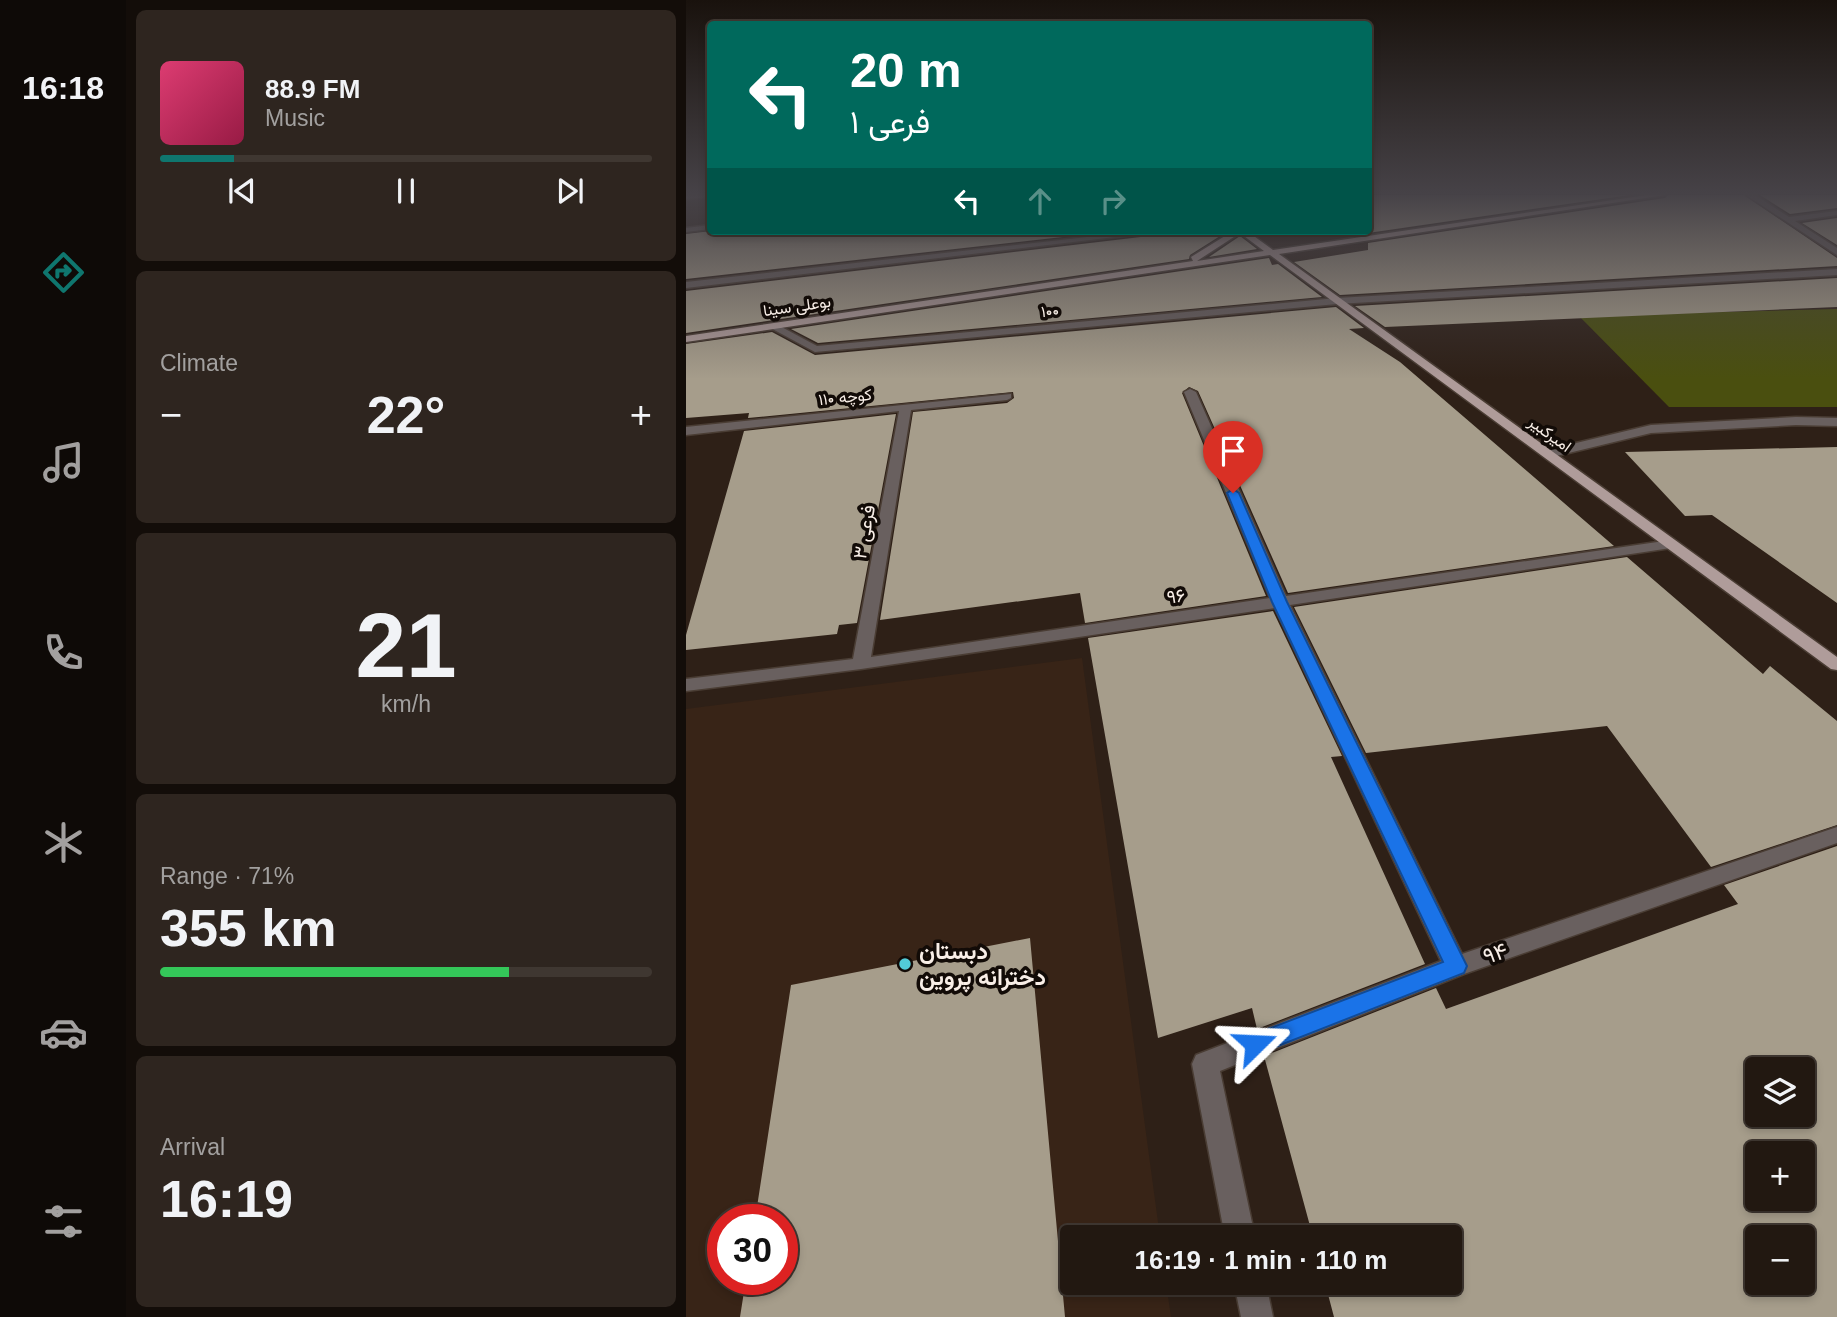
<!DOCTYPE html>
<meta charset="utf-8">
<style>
:root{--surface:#221811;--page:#2e251f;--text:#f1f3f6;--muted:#a2a09f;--line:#3f3731;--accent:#0f766e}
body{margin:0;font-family:Helvetica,Vazirmatn,sans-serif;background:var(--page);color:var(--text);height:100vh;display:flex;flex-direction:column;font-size:26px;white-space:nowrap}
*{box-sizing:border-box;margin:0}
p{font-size:23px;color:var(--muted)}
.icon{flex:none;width:38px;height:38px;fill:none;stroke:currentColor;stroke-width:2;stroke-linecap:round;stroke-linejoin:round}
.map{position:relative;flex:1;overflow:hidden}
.panel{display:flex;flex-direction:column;gap:10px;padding:10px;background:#130d09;width:560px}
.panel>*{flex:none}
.top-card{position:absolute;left:21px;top:21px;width:665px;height:214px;border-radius:7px;box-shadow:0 4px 10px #0003,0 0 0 2px var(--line);background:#00695c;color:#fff;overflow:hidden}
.fabs{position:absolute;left:1059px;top:1057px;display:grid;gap:14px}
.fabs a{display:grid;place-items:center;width:70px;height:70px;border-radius:7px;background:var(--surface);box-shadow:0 4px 10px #0003,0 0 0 2px var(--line);font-size:35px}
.speed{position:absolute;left:21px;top:1204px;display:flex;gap:14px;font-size:35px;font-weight:700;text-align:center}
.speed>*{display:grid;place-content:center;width:91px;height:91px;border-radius:50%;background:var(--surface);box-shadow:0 4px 10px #0003,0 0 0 2px var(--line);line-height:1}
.speed .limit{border:10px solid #d22;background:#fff;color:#111}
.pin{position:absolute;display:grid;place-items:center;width:60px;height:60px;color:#fff;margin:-72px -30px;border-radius:50% 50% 50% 0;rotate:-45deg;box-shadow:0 0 7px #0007}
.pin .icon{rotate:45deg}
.me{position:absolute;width:77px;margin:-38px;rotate:69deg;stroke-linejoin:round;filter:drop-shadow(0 0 5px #0008)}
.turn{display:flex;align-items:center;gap:24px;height:147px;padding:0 28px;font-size:32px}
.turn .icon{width:91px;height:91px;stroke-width:2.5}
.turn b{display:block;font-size:49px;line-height:60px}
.lanes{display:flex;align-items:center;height:66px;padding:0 28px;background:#0003;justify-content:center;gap:35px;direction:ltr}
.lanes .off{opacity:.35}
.big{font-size:52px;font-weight:700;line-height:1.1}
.panel .widget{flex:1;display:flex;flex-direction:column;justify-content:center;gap:10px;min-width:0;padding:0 24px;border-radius:10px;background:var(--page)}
.panel .dial{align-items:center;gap:0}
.dial b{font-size:91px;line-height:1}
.song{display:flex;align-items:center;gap:21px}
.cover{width:84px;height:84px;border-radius:10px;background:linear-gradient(135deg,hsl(340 70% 55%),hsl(340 70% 35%))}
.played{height:7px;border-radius:4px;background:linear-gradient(90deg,var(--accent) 15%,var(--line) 15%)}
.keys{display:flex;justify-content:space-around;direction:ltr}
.heat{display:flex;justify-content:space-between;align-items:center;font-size:38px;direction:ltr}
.charge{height:10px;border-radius:5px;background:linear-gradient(90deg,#34c759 71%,var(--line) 0)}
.trip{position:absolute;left:374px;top:1225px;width:402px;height:70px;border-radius:7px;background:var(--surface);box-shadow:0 4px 10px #0003,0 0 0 2px var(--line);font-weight:700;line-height:70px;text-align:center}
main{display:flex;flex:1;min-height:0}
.tab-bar{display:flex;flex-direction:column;width:126px;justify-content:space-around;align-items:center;background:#0e0a07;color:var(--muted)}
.tab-bar .icon{width:49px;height:49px}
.tab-bar .current{color:var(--accent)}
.tab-bar b{font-size:32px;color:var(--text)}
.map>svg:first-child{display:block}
.built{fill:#382417;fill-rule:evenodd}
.green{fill:#4a4f0f}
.building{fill:#a69d8b;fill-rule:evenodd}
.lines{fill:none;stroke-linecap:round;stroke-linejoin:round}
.minor-casing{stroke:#4a3d34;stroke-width:3}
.major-casing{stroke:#4a3d34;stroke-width:3}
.minor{fill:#69605f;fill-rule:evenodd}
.major{fill:#af9c9a;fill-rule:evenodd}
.route{fill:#1a73e8;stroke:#114b97;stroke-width:2}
.poi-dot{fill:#52cbd7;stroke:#120b07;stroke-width:2.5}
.labels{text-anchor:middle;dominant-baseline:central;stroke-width:7;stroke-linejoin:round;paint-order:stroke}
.far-street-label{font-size:16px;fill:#f8eee7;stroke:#120b07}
.street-label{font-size:19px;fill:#f8eee7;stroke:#120b07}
.near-poi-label{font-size:23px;font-weight:bold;fill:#f8eee7;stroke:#120b07;text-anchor:start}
.near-street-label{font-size:23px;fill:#f8eee7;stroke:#120b07}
</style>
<main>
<nav class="tab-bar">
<b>16:18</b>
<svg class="icon current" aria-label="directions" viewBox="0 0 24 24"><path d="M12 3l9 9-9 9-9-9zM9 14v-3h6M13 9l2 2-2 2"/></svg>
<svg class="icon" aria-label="music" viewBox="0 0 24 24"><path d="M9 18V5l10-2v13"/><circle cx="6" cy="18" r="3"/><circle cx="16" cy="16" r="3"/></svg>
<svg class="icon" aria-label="phone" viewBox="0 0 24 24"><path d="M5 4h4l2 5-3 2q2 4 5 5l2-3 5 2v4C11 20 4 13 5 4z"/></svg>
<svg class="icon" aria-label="climate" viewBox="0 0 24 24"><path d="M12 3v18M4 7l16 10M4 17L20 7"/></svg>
<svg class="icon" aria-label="car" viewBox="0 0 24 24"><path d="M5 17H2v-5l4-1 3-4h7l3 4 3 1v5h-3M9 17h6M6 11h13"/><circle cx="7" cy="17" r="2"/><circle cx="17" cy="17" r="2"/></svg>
<svg class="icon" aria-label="filters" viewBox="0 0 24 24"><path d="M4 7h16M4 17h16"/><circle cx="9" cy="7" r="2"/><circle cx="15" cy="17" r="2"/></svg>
</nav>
<section class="panel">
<div class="widget">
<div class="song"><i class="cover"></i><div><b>88.9 FM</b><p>Music</p></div></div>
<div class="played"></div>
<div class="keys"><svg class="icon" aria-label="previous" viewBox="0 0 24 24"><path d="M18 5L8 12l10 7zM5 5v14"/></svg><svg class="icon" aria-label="pause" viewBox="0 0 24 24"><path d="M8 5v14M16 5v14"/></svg><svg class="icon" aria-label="next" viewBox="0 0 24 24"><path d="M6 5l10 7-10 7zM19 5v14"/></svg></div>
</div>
<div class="widget"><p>Climate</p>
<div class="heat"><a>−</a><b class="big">22°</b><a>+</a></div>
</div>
<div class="widget dial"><b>21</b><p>km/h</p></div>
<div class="widget"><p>Range · 71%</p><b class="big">355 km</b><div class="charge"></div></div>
<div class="widget"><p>Arrival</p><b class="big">16:19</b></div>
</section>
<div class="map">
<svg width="1151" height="1317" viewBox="0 0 1151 1317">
<rect width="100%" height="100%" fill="#2e2017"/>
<!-- built -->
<path class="built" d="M396,658l78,579h-87v46h93l5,34h-485v-608zM37,1220h59v59h-59z"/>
<!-- green -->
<polygon class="green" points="1151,309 1151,407 983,407 893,316"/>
<!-- building -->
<g class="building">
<polygon points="682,195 944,195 682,233"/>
<polygon points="982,195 1058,195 1151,258 1151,266 654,295 608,262 682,250 682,243 979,198"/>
<polygon points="1074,195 1151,195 1151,208 1104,214"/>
<polygon points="1151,218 1151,245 1116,223"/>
<polygon points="25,231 430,231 0,279 0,234"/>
<polygon points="483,231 542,231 504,255 503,259 0,333 0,291 480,234"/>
<polygon points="554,236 571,249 523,257"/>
<polygon points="583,258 586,265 592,264 636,297 132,343 105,329"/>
<polygon points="1151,278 1151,307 699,327 669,306"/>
<polygon points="650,307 678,328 663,329 714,362 928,546 602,593 512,391 503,387 496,393 580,596 399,623 394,593 194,620 227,412 321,403 328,398 327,392 62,418 63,413 0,418 0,344 86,332 129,355"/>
<polygon points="210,414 171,623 153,625 151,634 0,650 0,635 58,431"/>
<polygon points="1151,447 1151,603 1026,515 999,516 939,452"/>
<polygon points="941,557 1077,674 1084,666 1151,721 1151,825 1025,867 921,726 680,753 608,607"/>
<polygon points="587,611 656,756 645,757 739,964 571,1029 566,1008 472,1038 402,638"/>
<path d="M1151,846v471h-503l-9,-34h126v-46h-138l-49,-181 172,-68 10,21 292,-105 -14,-19zM1071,1069h45v46h-45zM1071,1153h45v46h-45zM1071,1237h45v46h-45z"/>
<polygon points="344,938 379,1317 54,1317 60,1279 96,1279 96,1220 69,1220 105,985"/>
</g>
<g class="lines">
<defs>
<g id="minor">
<polygon points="0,195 24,195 24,197 0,199"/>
<polygon points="1060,195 1069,195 1103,217 1151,211 1151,215 1109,221 1151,248 1151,255"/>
<polygon points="24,225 24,229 0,232 0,228"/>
<polygon points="454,231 480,231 0,288 0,282"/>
<polygon points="1151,269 1151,275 651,304 129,352 81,326 90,324 131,346 651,298"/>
<polygon points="504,389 510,392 600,596 985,540 992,544 985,548 604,605 776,954 1151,827 1151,843 778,974 534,1071 569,1237 539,1237 506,1064 510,1055 755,961 589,608 175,669 0,691 0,679 167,659 213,411 0,435 0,427 325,394 325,398 321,400 225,410 185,657 584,598 498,392"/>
<polygon points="1110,417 1151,418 1151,426 1110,425 965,433 862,458 855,454 857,451 965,425"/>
<polygon points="548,1283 580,1283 587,1317 555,1317"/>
</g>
<g id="major">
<path d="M961,195h18l-386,59 558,403v13l-6,-1 -561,-414 -584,87v-6l507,-75 -2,-4 42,-26h14l26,19zM554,233l24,18 -67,10z"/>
<polygon points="567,231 652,231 648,233 571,233"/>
</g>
</defs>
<!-- minor casing -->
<use href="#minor" class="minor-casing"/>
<!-- major casing -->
<use href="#major" class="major-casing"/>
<!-- minor -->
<use href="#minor" class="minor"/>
<!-- major -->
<use href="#major" class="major"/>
</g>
<!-- sky -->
<linearGradient id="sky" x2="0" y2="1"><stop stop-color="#19120d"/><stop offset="0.51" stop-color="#464247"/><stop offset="1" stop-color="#464247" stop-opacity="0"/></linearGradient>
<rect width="1151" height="379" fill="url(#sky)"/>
<!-- route -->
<polygon class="route" points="547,489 553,493 601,602 781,966 778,973 569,1055 561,1052 557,1044 561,1037 757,962 586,602 541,493"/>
<!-- markers -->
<circle class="poi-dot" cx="219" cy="964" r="7"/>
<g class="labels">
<!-- far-street labels -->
<g class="far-street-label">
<text transform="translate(111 306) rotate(-8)">بوعلی سینا</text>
<text transform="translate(364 311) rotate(-5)">۱۰۰</text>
<text transform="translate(159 397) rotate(-6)">کوچه ۱۱۰</text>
<text transform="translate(864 434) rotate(36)">امیرکبیر</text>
</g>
<!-- street labels -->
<g class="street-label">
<text transform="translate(178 532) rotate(-80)">فرعی ۳</text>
<text transform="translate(490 596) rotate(-8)">۹۶</text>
</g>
<!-- near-poi labels -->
<g class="near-poi-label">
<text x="233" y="951">دبستان<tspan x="233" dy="26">دخترانه پروین</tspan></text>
</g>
<!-- near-street labels -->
<g class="near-street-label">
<text transform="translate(809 953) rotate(-19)">۹۴</text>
</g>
</g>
</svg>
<div class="fabs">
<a><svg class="icon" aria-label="layers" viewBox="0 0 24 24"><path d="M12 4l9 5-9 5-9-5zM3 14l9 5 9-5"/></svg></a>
<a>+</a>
<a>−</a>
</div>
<div class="speed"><div class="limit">30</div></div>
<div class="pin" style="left:547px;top:493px;background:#d93025"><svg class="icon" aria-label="arrive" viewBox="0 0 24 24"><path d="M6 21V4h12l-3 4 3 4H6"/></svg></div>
<svg class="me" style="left:569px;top:1044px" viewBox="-20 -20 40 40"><path d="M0-17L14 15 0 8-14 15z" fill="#1a73e8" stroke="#fff" stroke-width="4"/></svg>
<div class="trip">16:19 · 1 min · 110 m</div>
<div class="top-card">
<div class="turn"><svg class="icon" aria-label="left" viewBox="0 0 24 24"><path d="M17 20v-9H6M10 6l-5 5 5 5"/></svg><div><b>20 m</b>فرعی ۱</div></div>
<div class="lanes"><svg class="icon" aria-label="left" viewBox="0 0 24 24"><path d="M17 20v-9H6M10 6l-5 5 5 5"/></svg><svg class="icon off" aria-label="ahead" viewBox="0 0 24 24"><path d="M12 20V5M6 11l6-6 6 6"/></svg><svg class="icon off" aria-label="right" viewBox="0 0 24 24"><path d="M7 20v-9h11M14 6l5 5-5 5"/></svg></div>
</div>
</div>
</main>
